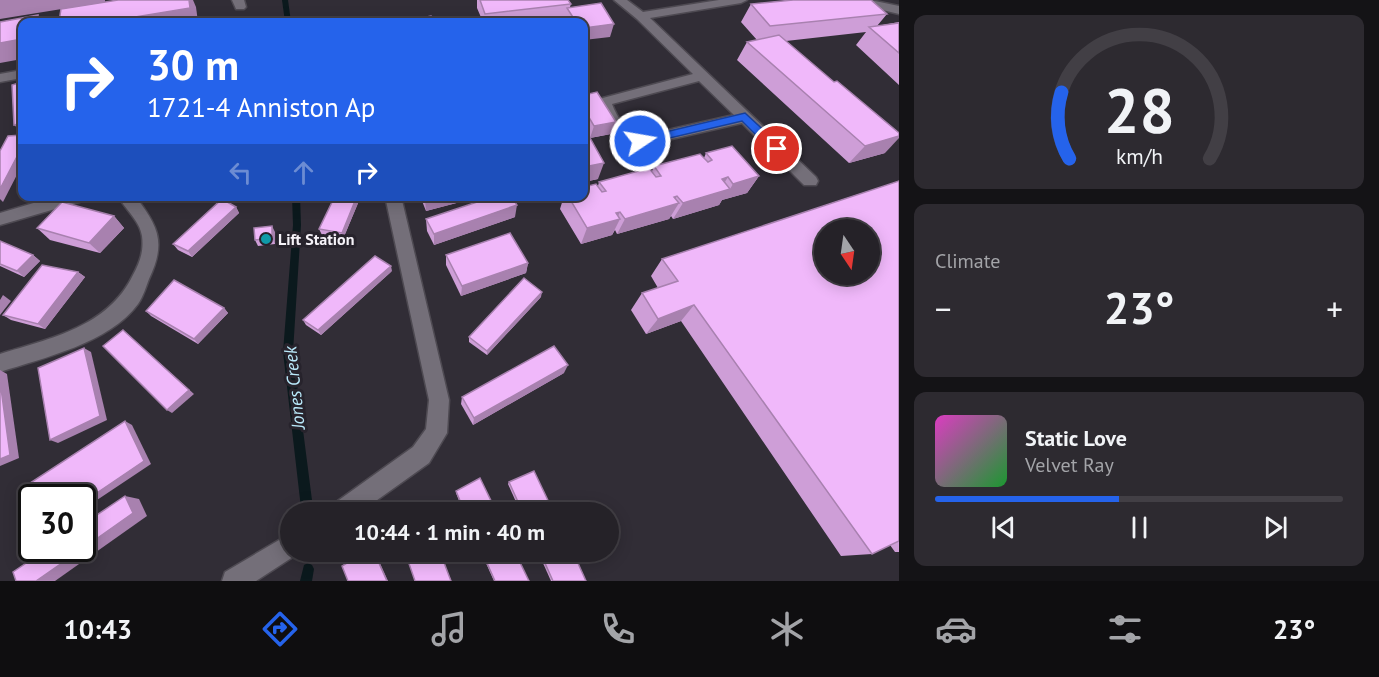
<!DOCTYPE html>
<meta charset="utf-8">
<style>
:root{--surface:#252228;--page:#2d2a30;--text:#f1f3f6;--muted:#a3a4a8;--line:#423f45;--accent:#2563eb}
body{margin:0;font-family:"PT Sans",sans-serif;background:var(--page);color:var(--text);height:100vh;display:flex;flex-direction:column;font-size:22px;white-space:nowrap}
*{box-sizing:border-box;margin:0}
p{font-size:20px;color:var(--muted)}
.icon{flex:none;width:33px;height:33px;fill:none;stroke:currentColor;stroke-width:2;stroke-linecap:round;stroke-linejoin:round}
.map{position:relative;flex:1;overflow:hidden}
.drawer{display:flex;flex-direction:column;gap:15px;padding:15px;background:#141316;width:480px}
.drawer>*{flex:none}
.guide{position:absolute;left:18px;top:18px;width:570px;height:183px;border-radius:12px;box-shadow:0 3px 15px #0003,0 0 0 2px var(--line);background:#2563eb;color:#fff;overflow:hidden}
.needle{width:39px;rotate:167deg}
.fabs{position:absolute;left:814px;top:219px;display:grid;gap:12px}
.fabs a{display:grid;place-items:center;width:66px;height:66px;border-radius:50%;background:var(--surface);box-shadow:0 3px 15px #0003,0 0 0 2px var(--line);font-size:30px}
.speed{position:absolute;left:18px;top:484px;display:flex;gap:12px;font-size:30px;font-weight:700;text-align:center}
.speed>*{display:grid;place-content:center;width:78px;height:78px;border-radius:50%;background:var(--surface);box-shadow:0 3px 15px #0003,0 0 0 2px var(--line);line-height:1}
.speed .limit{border:3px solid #111;border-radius:9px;background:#fff;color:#111}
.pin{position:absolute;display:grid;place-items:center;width:51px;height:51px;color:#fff;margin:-26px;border:3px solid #fff;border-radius:50%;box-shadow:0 2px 6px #0007}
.me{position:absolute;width:66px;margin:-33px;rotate:78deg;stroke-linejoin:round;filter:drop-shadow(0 0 4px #0008)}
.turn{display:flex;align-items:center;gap:21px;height:126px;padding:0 30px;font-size:27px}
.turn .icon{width:78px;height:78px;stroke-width:2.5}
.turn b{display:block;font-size:42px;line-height:51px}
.lanes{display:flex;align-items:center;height:57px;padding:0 30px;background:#0003;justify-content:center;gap:30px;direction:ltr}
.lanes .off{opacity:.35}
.big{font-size:45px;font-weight:800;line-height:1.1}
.drawer .card{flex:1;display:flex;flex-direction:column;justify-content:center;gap:9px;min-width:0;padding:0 21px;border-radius:12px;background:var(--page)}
.drawer .dial{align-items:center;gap:0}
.dial svg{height:156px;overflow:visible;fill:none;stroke:var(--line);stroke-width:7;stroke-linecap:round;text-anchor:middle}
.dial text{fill:var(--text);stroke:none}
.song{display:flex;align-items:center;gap:18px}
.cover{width:72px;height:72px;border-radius:9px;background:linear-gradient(135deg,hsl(310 70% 55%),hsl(130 70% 35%))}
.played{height:6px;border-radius:3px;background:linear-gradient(90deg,var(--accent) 45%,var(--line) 45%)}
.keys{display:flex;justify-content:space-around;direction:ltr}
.heat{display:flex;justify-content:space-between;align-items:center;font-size:33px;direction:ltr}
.trip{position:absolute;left:280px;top:502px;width:339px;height:60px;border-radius:30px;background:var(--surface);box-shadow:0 3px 15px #0003,0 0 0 2px var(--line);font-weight:800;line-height:60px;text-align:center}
.dock{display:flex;height:96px;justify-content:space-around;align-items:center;background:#0f0e10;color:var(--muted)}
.dock .icon{width:42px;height:42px}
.dock .selected{color:var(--accent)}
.dock b{font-size:27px;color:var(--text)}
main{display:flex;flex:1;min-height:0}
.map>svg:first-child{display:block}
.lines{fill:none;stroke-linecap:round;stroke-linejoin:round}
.stream{fill:#0b191d;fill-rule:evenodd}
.street-casing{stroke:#4e4a52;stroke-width:3}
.street{fill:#746f79;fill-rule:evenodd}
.wall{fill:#ce9ed7}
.shaded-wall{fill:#a881af}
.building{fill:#f0b8fa;stroke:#a881af;stroke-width:1.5;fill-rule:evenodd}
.route{fill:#2563eb;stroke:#184099;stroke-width:1.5}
.culture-dot{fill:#0f9aa8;stroke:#27232c;stroke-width:2}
.labels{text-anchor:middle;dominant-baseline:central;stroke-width:6;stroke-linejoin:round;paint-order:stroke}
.poi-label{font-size:16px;font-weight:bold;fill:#f5f2f8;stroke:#27232c;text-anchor:start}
.water-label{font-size:18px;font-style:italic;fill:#baeafb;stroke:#27232c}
</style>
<main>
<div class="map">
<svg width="899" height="581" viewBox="0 0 899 581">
<rect width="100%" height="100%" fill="#312d36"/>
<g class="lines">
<!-- stream -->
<g class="stream">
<polygon points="282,0 288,0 291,22 285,22"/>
<polygon points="292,196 300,196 301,225 293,352 313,508 311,512 303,512 301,508 283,352 293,225"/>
<polygon points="308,563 312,565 314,569 312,581 300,581 304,565"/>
</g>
<defs>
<g id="street">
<polygon points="232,0 244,0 246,7 244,9 236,9"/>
<path d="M614,0h13l16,12 76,-12h28l-6,3 -91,15 166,159 2,4 -2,4h-12l-62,-62 -101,23 -20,-5 -20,-27 -4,-12 2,-3 94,-25 -56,-55zM699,81l35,34 -93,21c-14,-4 -24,-18 -29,-32z"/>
<polygon points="848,0 870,0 899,6 899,14 850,2"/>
<polygon points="22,70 22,78 0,82 0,74"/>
<polygon points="57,196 88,196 86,200 0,225 0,213"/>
<path d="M118,196h17c24,31 31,47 14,83 -3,8 -6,18 -11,25 -28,39 -95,54 -138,68v-18c51,-16 108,-27 133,-79 7,-13 11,-24 9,-39 -2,-15 -17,-27 -24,-40z"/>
<polygon points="385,196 401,196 449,400 447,433 429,463 359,513 329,513 332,505 413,447 426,429 429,400"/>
<polygon points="291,533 291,552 299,553 256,581 222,581 225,572"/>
</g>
</defs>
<!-- street casing -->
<use href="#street" class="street-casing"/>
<!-- street -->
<use href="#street" class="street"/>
</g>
<!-- wall -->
<g class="wall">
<polygon points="477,0 568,0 571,4 570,7 610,37 584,22 565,22 564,20 565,18 523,22 483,22 477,8"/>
<polygon points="751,4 887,14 877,26 899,22 899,85 856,45 866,32 786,41 885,153 849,163 737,60 747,42 757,40 741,22"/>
<polygon points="584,95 616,122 611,134 590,138 598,179 584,182"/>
<polygon points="706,153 759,176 747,193 722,200 719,205 673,219 671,216 669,219 617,234 615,230 612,235 581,244 560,209 564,196 584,196 598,186 599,182 652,171 654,166 704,158"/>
<polygon points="899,181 899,552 895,552 890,545 872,554 841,556 681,321 646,334 631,310 642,293 658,288 651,276 662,259"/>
<polygon points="335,196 361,196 343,239 322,235 319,229"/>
<polygon points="420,196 483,196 426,211"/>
<polygon points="236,207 239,213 192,257 178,250 173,244"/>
<polygon points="114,216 124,228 100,253 50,240 37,228"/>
<polygon points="515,217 434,245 427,231 426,219"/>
<polygon points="275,232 275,244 258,246 255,240"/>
<polygon points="0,241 33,255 40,261 24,277 0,266"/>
<polygon points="446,255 528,263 526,273 461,296 446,265"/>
<polygon points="392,271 321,335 306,325 303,320"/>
<polygon points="78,272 85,277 45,329 11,320 3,315"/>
<polygon points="541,297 487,355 469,342 469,337"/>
<polygon points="224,308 228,313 198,344 151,316 146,311"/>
<polygon points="564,373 473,425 461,404 462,397"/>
<polygon points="509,482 554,513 521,513 508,484"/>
<polygon points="456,491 497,513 464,513 456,493"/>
<polygon points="481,552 515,552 529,581 494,581"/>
<polygon points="538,552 573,552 586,581 551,581"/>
</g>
<!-- shaded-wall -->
<g class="shaded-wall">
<polygon points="0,0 105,0 105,2 0,19"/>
<polygon points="189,0 193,0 196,7 198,22 105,22"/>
<polygon points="38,15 43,22 37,22"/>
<polygon points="614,24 610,37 584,40 584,28"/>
<polygon points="22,39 22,59 0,63 0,43"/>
<polygon points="616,122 611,134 590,138 594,126"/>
<polygon points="22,123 22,131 21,131 14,125"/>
<polygon points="899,136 899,138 885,153 849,163 865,146"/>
<polygon points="22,147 22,165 3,202 0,199 0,189"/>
<polygon points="604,163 598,179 584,182 584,167"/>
<polygon points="759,176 747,193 722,200 719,205 673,219 683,203 722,179 728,177 718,193 730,189 733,184"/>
<polygon points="357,196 361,196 343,239 342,233"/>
<polygon points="438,196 483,196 426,211 425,200"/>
<polygon points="677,196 672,205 679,203 669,219 617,234 625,219"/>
<polygon points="517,205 515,217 434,245 434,234"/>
<polygon points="236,207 239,213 192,257 188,251"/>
<polygon points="620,212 616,220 620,219 612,235 581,244 587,228 616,213"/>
<polygon points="114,216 124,228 100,253 89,243"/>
<polygon points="272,226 275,232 275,244 272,238"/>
<polygon points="33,255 40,261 24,277 17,271"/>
<polygon points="528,263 526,273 461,296 462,286"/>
<polygon points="391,266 392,271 321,335 318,330"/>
<polygon points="78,272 85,277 45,329 38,324"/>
<polygon points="542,292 541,297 487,355 487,351"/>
<polygon points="3,295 11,301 0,315 0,300"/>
<polygon points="694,305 681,321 646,334 658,319"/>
<polygon points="224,308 228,313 198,344 194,339"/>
<polygon points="123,330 194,394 172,413 167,410"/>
<polygon points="84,348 91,352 107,420 58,443 50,440"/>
<polygon points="568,365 564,373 473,425 474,418"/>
<polygon points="0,370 7,374 19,458 0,466"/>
<polygon points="125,421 132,425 151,464 82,510 82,503"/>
<polygon points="125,496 139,499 147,516 55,581 36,581"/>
<polygon points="374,552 375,552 388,581 387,581"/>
</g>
<!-- building -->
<g class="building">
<polygon points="118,0 189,0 190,8 105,22 59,22 61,9"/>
<polygon points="480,0 568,0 571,4 485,14"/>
<polygon points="793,0 871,0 887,14 770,26 751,4"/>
<polygon points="601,3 614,24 584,28 584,22 576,22 567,8"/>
<polygon points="38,15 37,22 22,22 22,39 0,43 0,22"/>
<polygon points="431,16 435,22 402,22"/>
<polygon points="899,23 899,53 869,27"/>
<polygon points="779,35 834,82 837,81 899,133 899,136 865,146 747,42"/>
<polygon points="22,82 22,123 14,125 12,85"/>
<polygon points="597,92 616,122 594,126 584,109 584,95"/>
<polygon points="584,127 604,163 584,167"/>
<polygon points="22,135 22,147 0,189 0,151 8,136"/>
<polygon points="732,146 759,176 733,184 728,177 722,179 730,189 683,203 677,196 674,197 679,203 625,219 620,212 616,213 620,219 587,228 568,196 584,196 584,187 596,184 602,192 606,191 599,182 649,168 656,177 661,176 654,166 700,154 708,162 712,160 706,153"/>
<path d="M899,181v360l-27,13 -178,-249 -36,14 -16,-26 36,-12 -16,-22zM825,230h45v44h-45z"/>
<polygon points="335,196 357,196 342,233 319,229"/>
<polygon points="424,196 438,196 425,200"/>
<polygon points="495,196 511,196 517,205 434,234 426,219"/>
<polygon points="222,199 236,207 188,251 173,244"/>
<polygon points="62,202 114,216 89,243 37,228"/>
<polygon points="272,226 272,238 255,240 254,228"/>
<polygon points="510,233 528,263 462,286 446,255"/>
<polygon points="0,241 33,255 17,271 0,264"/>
<polygon points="375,256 391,266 318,330 303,320"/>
<polygon points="42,265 78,272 38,324 3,315"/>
<polygon points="524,278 542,292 487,351 469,337"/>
<polygon points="174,280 224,308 194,339 146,311"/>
<polygon points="123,330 189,390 167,410 103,346"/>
<polygon points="554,346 568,365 474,418 462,397"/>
<polygon points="84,348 100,416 50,440 38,368"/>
<polygon points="0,381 10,455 0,459"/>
<polygon points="125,421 144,461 82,503 82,498 34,498 30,483"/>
<polygon points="534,471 554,513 523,513 509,482"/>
<polygon points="480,478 497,513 465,513 456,491"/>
<polygon points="125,496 133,513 82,549 82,525"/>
<polygon points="47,549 82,549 36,581 16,581 13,572"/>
<polygon points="365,552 374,552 387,581 348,581 342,566"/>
<polygon points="405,552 440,552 451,581 415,581"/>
<polygon points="482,552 515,552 529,581 495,581"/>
<polygon points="540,552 573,552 586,581 553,581"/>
</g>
<!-- route -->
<polygon class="route" points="745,113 781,146 781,152 773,152 742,121 640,145 635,141 640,138"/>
<!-- markers -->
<circle class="culture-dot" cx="266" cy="239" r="6"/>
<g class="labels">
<!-- poi labels -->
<g class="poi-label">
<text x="278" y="239">Lift Station</text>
</g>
<!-- water labels -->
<g class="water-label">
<text transform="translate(294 388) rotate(-96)">Jones Creek</text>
</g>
</g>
</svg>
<div class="fabs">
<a><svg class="needle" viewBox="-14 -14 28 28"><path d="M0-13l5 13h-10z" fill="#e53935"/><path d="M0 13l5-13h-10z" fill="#a3a4a8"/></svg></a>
</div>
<div class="speed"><div class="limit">30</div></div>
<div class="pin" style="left:777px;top:149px;background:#d93025"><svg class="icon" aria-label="arrive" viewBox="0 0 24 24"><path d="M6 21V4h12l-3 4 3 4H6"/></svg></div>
<svg class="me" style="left:640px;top:141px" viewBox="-20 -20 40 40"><circle r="17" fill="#2563eb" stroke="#fff" stroke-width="3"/><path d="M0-11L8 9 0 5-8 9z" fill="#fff"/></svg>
<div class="trip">10:44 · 1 min · 40 m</div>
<div class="guide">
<div class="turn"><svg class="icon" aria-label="right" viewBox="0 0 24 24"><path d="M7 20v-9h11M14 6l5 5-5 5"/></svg><div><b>30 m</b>1721-4 Anniston Ap</div></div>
<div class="lanes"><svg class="icon off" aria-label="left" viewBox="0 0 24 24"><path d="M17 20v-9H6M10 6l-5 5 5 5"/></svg><svg class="icon off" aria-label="ahead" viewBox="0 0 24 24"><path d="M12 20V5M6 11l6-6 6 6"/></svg><svg class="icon" aria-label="right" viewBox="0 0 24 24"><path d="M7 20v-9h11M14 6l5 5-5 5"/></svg></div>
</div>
</div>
<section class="drawer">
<div class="card dial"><svg viewBox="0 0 100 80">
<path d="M14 69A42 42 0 1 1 86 69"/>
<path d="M14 69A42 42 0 0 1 10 35" stroke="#2563eb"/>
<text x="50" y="56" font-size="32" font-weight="700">28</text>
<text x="50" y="72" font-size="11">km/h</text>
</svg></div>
<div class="card"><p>Climate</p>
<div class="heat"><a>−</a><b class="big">23°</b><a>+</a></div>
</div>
<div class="card">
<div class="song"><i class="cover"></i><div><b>Static Love</b><p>Velvet Ray</p></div></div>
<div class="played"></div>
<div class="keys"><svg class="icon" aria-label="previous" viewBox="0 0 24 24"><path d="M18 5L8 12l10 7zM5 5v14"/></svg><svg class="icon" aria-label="pause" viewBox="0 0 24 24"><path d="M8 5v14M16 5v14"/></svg><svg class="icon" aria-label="next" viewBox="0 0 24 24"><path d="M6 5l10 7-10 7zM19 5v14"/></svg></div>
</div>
</section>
</main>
<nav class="dock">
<b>10:43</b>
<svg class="icon selected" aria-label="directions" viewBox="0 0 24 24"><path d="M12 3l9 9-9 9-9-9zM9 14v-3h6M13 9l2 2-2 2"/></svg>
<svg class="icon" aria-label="music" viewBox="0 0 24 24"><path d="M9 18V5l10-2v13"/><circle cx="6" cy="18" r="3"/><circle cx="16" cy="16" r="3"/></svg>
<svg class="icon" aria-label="phone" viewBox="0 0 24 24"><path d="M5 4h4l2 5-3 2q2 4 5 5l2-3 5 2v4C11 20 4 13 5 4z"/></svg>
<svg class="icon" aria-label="climate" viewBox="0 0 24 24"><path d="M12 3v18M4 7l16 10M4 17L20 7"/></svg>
<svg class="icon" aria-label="car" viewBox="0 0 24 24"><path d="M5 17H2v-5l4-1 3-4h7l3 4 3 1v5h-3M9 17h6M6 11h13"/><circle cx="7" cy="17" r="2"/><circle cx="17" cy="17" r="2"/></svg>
<svg class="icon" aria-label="filters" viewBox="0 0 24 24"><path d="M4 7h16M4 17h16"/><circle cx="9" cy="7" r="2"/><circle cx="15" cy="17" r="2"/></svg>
<b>23°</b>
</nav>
